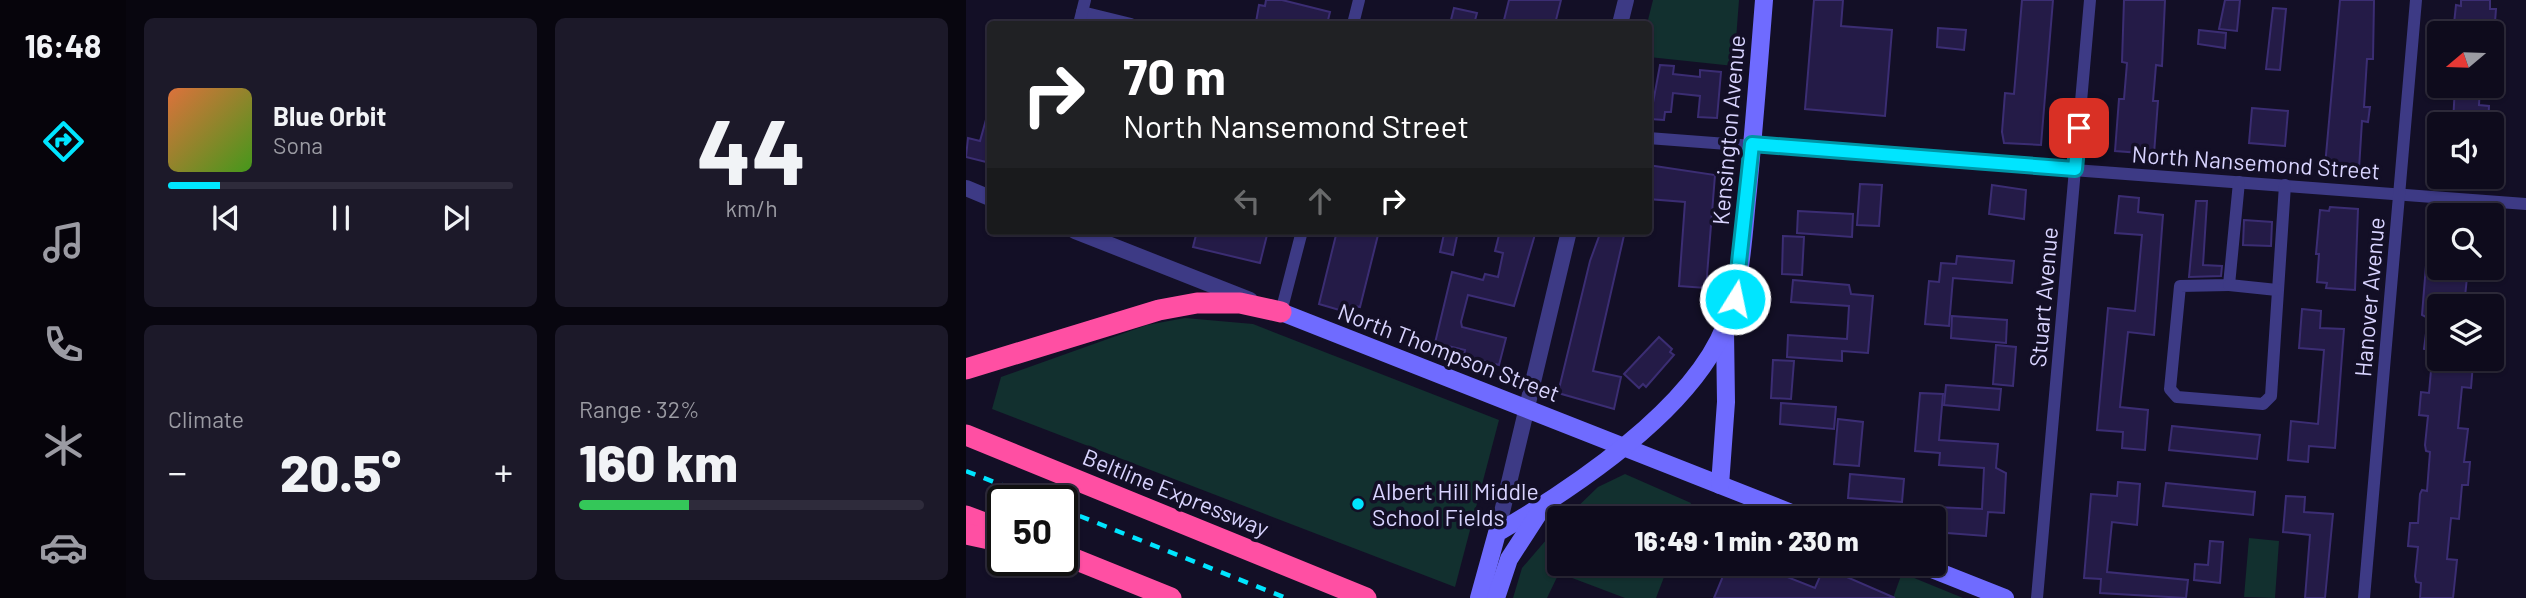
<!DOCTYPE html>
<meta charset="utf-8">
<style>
:root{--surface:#0e0b1c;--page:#1c1929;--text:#f1f3f6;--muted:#9b9ba3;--line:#2e2b3b;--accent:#00e5ff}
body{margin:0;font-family:Barlow,sans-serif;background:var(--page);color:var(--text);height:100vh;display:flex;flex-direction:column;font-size:26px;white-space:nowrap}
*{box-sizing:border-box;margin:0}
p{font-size:23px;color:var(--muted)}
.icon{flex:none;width:38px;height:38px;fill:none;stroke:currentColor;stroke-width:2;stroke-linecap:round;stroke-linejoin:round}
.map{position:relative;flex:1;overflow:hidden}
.side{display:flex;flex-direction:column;gap:18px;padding:18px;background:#08060f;width:840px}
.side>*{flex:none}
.banner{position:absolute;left:21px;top:21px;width:665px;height:214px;border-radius:7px;box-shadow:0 2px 5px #0004,0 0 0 2px var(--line);background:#202124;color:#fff;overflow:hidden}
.needle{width:46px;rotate:251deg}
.buttons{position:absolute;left:1461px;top:21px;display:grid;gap:14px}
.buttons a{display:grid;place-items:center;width:77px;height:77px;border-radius:7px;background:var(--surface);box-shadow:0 2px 5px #0004,0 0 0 2px var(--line);font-size:35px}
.speed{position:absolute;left:21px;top:485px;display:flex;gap:14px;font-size:35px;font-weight:700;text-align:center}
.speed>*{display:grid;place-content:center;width:91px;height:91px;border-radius:50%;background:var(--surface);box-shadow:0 2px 5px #0004,0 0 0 2px var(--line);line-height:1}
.speed .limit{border:4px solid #111;border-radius:10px;background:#fff;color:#111}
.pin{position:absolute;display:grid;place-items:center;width:60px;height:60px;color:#fff;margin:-30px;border-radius:14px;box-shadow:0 4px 10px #0006}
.me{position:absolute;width:77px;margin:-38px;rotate:10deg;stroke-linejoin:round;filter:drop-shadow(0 0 5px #0008)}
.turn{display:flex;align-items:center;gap:24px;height:147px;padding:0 21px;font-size:32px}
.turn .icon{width:91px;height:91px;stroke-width:2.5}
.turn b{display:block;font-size:49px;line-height:60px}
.lanes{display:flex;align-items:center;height:66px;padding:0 21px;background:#0003;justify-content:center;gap:35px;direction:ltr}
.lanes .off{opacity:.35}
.big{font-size:52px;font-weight:800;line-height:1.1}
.side .tile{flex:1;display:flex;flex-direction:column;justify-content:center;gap:10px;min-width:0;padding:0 24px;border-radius:10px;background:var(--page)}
.side .dial{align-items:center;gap:0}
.dial b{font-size:91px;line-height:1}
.song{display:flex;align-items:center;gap:21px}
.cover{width:84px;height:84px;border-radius:10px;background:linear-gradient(135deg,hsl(20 70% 55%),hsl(100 70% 35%))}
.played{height:7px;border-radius:4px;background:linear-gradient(90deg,var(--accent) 15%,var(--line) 15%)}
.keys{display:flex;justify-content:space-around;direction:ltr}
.heat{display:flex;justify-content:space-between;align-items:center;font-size:38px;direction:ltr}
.charge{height:10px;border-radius:5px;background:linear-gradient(90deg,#34c759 32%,var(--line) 0)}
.side .tiles{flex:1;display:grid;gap:18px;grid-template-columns:repeat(2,1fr)}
.trip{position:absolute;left:581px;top:506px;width:399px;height:70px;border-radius:7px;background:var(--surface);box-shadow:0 2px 5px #0004,0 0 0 2px var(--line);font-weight:800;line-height:70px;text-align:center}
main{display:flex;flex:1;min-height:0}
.dock{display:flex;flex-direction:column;width:126px;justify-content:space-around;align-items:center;background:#06040b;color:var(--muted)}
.dock .icon{width:49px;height:49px}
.dock .selected{color:var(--accent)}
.dock b{font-size:32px;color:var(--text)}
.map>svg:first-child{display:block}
.green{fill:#12302f}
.building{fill:#241b47;stroke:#3b2d73;stroke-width:2}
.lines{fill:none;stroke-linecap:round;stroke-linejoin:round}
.minor{stroke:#3d3a85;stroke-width:12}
.tertiary{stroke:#3d3a85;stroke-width:16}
.secondary{stroke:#6f6bff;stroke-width:18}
.motorway{stroke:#ff4fa3;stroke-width:21}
.rail{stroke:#00e5ff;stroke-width:4.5;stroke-dasharray:10 9;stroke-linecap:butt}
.route-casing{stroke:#0095a6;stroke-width:18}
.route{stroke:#00e5ff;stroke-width:12}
.poi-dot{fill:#00e5ff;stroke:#130f26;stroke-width:2.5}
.labels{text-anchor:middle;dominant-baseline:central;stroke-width:7;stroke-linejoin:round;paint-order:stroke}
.street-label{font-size:23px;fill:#d9d4ff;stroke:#130f26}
.poi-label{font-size:23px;fill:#d9d4ff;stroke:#130f26;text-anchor:start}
</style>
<main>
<nav class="dock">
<b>16:48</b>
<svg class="icon selected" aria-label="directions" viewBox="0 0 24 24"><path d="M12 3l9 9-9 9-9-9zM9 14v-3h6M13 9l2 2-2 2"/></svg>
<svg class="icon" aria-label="music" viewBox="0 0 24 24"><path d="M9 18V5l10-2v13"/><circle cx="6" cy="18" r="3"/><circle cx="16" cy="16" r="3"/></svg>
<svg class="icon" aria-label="phone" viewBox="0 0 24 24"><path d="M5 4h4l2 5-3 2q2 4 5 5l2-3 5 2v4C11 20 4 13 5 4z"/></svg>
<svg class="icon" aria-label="climate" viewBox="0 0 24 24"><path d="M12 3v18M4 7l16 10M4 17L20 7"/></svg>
<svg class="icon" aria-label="car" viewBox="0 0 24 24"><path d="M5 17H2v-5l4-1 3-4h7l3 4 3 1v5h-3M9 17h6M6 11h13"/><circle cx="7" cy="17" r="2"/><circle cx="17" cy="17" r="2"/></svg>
</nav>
<section class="side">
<div class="tiles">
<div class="tile">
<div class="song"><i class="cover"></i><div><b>Blue Orbit</b><p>Sona</p></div></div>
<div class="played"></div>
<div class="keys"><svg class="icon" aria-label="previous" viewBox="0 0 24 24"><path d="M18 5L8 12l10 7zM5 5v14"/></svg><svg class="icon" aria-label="pause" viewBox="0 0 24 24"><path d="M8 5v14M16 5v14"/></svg><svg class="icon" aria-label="next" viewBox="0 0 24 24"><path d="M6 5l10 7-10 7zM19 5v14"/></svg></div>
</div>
<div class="tile dial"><b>44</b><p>km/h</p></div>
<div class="tile"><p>Climate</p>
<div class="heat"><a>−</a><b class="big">20.5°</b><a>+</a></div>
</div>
<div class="tile"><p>Range · 32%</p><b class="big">160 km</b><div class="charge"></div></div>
</div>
</section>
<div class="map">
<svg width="1560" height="598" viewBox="0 0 1560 598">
<rect width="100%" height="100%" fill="#130f26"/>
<!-- green -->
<g class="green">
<polygon points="687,0 773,0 768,66 683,57 681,24"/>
<polygon points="219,318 287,324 533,420 489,587 26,409 35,377 181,325"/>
<polygon points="659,474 725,503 719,518 600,518 632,487"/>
<polygon points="593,525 593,564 703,564 690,598 659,598 593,573 581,598 547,598 556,568"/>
<polygon points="1283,538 1313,541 1309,598 1278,597"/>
<polygon points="936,573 997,598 927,598"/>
</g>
<!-- building -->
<g class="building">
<polygon points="300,0 316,0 364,12 361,24 290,22 293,5 299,6"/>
<polygon points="543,0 595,0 589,24 537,24"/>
<polygon points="848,0 877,0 875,26 926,30 919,116 839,109"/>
<polygon points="1056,0 1087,0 1075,145 1038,143 1036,132 1039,93 1048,94"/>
<polygon points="1158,0 1199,0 1196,66 1190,65 1187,101 1192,101 1188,154 1149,151 1153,99 1158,99 1161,63 1156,62"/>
<polygon points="1259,0 1274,0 1271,31 1253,29"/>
<polygon points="1374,0 1408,0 1407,59 1401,59 1398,107 1404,107 1402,122 1396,121 1393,169 1359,166"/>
<polygon points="1495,0 1524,0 1524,9 1530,9 1529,22 1519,22 1519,32 1487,33 1490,5 1495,6"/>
<polygon points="488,8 511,13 508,24 484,24"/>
<polygon points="1307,8 1320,9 1314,70 1300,69"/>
<polygon points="972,28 1000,30 998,50 971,47"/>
<polygon points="1233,30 1260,33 1259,48 1232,44"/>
<polygon points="694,65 708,66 707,74 734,77 734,70 755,72 751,118 732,117 734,96 707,93 705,112 699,112 698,120 684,119"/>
<polygon points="1489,86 1514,86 1513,105 1523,106 1522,124 1487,123"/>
<polygon points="1286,108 1322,111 1319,146 1283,143"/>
<polygon points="21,116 24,116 24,163 0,157 2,138 14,141"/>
<polygon points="682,165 749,175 740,288 713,286 719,202 682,199"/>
<polygon points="894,184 916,185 913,226 891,225"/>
<polygon points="1026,185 1060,190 1058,219 1023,214"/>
<polygon points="1153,196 1173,198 1172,212 1197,215 1188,335 1162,332 1154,407 1182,410 1179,450 1156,448 1157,432 1131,430 1142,308 1169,311 1176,235 1149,233"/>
<polygon points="1230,201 1241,201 1237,265 1256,266 1255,276 1223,277"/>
<polygon points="1364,207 1392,209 1389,290 1360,288 1361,283 1351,282 1353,254 1350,254 1354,210 1363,211"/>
<polygon points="832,211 887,214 886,237 831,233"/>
<polygon points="1464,216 1474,216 1474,268 1502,268 1498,306 1474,306 1474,351 1458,349 1462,318 1456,315"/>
<polygon points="1278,220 1306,222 1305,246 1277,245"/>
<polygon points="231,231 302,231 294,263 227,247"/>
<polygon points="371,231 413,231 394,307 389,306 387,314 353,304"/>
<polygon points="534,231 570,231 548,306 502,295 495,322 496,327 540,338 533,365 498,356 499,350 469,343 486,272 517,280 519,274 532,277 537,253 529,251"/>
<polygon points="635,231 659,231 627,371 655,377 648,409 592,393 624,261"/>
<polygon points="478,234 491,236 487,255 474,252"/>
<polygon points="817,236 838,237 836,275 816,274"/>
<polygon points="991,256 1048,261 1046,283 987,278 983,326 959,324 963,281 973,282 975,263 990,264"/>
<polygon points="827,280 883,285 885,294 907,296 902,353 876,351 876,361 821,357 822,335 881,339 883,306 825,302"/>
<polygon points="1336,309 1355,311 1354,328 1378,329 1369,448 1343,446 1342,462 1322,460 1325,421 1352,424 1358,350 1333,348"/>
<polygon points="986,316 1041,320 1040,343 985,338"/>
<polygon points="693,337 706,349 704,352 708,355 680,387 677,384 673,388 658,374"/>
<polygon points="1030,345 1050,347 1047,386 1027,384"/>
<polygon points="1466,359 1507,363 1505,388 1496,387 1492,428 1502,429 1498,462 1504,462 1502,485 1496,485 1493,519 1485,518 1481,559 1491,560 1487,598 1454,598 1455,583 1450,582 1449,576 1452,547 1442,546 1444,523 1452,523 1454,494 1456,490 1461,491 1464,452 1460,451 1459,445 1462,416 1453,415 1455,392 1463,393"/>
<polygon points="807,360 828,361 825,399 805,398"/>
<polygon points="980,385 1035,389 1033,410 978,405"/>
<polygon points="954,393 977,394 973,440 1032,444 1030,468 1040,473 1038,513 1022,512 1020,536 968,532 969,507 1016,509 1018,468 973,465 974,453 949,451"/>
<polygon points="815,403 870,407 868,429 814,424"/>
<polygon points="872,419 897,422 893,466 868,464"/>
<polygon points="1206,426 1294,435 1291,459 1203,450"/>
<polygon points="884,474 938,479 936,502 882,498"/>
<polygon points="1152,482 1174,484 1171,525 1146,522 1141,572 1222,580 1220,598 1134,593 1135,579 1118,578 1125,494 1151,496"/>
<polygon points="1200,483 1289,492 1287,515 1197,506"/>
<polygon points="1320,496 1339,497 1338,512 1367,514 1359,598 1339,598 1344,535 1317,532"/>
<polygon points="1244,541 1257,542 1254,583 1228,580 1229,564 1242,565"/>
<polygon points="762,564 820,564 816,575 849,588 858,567 929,598 748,598"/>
</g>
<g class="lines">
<!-- minor -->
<g class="minor">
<polyline points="116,12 165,24"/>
<polyline points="113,24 119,0"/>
<polyline points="387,24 393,0"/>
<polyline points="682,138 1560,204"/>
<polyline points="1273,182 1263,285 1214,286 1204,389 1211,397 1297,404 1305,396 1319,185"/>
<polyline points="1263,285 1311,290"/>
<polyline points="315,312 336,231"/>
<polyline points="1071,598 1124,0"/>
<polyline points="1398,598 1450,0"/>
</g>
<!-- tertiary -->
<g class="tertiary">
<polyline points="654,24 660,0"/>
<polyline points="0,188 24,198"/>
<polyline points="109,231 284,300"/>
<polyline points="531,533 603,231"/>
</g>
<!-- secondary -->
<g class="secondary">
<polyline points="315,312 838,518"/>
<polyline points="754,485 760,402 759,331"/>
<polyline points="953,564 1039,598"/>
<path d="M513,598l18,-65c75,-44 195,-123 228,-207 17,-43 18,-90 23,-136 6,-63 11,-126 16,-190"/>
<polyline points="530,598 543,559 576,508"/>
</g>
<!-- motorway -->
<g class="motorway">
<polyline points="0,369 193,310 231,303 274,303 315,312"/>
<polyline points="0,435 400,598"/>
<polyline points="0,516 37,530"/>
<polyline points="0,534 37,542"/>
<polyline points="96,554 205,598"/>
</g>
<!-- rail -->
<g class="rail">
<polyline points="0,471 74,500"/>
<polyline points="96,509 320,598"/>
</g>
</g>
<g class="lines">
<defs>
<polyline id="route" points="769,299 786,144 1109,169 1113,128"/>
</defs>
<!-- route casing -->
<use href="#route" class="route-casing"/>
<!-- route -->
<use href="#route" class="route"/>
</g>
<!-- markers -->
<circle class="poi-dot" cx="392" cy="504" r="7"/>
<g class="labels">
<!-- street labels -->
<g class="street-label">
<text transform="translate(762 130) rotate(-85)">Kensington Avenue</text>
<text transform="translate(1290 162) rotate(4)">North Nansemond Street</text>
<text transform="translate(1077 297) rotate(-85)">Stuart Avenue</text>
<text transform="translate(1403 297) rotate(-85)">Hanover Avenue</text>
<text transform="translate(483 352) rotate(21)">North Thompson Street</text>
<text transform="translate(210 492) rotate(22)">Beltline Expressway</text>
</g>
<!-- poi labels -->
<g class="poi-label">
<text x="406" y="491">Albert Hill Middle<tspan x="406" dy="26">School Fields</tspan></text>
</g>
</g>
</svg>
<div class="buttons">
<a><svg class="needle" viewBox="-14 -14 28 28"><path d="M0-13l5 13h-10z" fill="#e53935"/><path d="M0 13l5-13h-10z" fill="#9b9ba3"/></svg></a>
<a><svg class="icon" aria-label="sound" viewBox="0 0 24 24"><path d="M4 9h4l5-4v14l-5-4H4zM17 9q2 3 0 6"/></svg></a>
<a><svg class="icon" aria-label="search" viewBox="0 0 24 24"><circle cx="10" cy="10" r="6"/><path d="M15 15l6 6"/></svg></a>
<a><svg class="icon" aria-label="layers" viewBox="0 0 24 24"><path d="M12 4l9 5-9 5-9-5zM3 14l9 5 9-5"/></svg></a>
</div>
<div class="speed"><div class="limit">50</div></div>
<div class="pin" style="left:1113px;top:128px;background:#d93025"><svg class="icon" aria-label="arrive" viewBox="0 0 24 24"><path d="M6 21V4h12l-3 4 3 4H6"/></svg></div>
<svg class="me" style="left:769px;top:299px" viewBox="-20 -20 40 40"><circle r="17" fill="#00e5ff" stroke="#fff" stroke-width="3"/><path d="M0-11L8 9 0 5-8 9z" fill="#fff"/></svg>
<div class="trip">16:49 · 1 min · 230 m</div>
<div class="banner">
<div class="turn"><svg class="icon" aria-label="right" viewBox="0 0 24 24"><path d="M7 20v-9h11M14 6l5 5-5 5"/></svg><div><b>70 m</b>North Nansemond Street</div></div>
<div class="lanes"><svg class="icon off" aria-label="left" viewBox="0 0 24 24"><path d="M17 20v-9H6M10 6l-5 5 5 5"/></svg><svg class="icon off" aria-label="ahead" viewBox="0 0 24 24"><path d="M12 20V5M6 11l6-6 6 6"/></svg><svg class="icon" aria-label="right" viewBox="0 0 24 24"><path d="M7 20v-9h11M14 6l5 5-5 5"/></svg></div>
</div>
</div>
</main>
